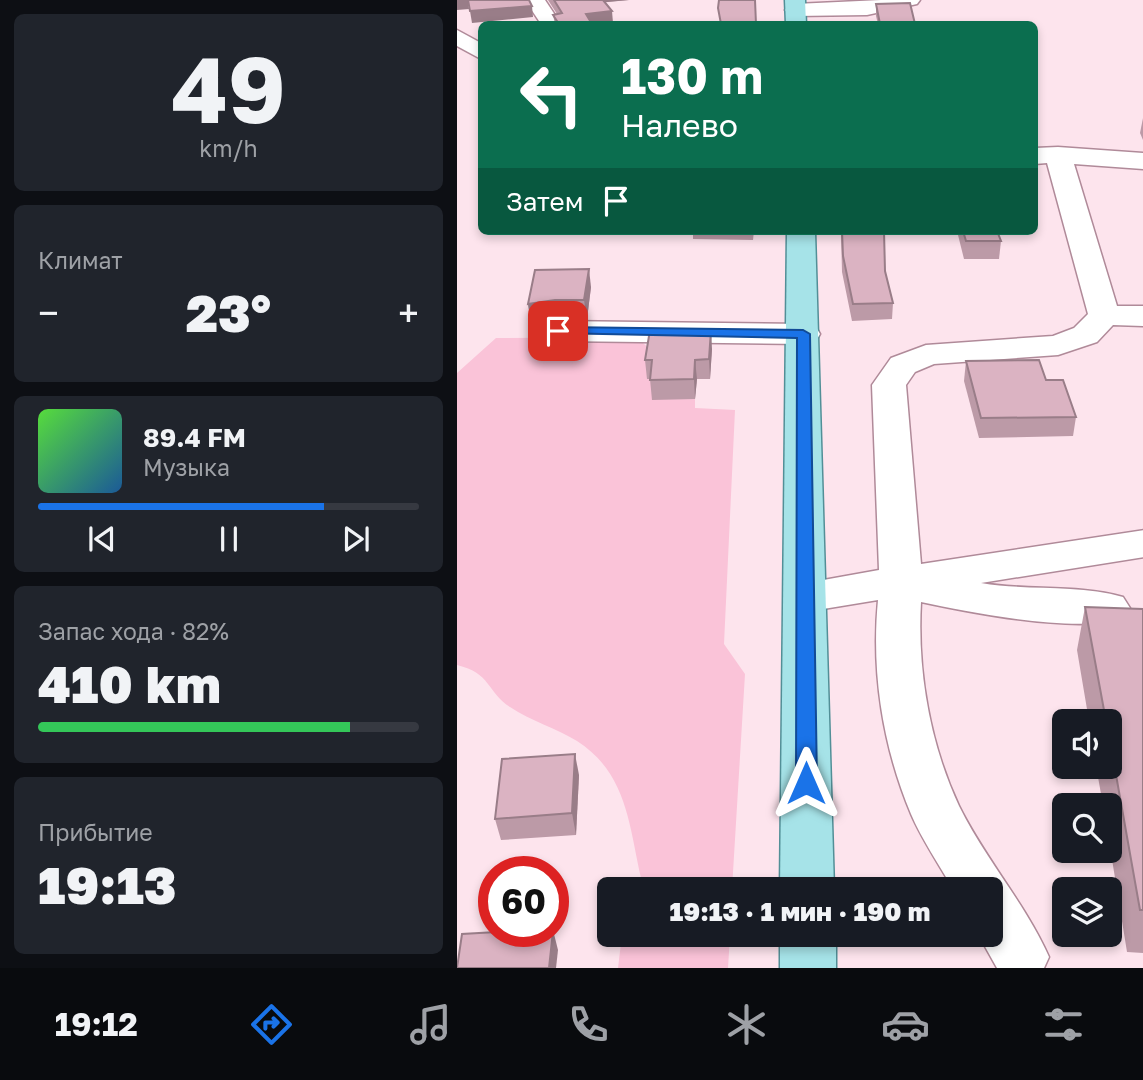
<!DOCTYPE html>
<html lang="ru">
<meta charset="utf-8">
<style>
:root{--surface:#171b24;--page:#20242c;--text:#f1f3f6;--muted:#9ea1a6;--line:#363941;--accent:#1a73e8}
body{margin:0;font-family:"Golos Text",sans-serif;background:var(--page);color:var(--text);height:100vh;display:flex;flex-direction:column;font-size:26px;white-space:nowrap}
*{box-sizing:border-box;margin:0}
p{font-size:23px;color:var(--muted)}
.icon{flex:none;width:38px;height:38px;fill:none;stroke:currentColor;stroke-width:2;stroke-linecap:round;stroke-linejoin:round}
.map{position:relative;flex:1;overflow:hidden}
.side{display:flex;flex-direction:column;gap:14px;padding:14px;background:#0d0f14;width:457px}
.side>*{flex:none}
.banner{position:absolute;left:21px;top:21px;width:560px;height:214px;border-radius:10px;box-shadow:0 4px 10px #0003;background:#0b6e4f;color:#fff;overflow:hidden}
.controls{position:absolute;left:595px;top:709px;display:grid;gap:14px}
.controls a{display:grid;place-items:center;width:70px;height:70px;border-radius:10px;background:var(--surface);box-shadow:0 4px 10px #0003;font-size:35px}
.speed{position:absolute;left:21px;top:856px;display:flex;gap:14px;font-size:35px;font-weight:700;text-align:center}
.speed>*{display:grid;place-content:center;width:91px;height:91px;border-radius:50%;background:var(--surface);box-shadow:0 4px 10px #0003;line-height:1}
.speed .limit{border:10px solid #d22;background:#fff;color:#111}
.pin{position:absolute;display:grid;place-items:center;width:60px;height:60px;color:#fff;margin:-30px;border-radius:14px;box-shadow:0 4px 10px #0006}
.me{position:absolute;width:77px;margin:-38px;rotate:0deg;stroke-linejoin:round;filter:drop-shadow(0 0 5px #0008)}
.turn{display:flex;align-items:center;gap:24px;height:147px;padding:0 28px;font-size:32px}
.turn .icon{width:91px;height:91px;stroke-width:2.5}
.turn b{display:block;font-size:49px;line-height:60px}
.then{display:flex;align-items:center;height:66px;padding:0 28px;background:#0003;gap:14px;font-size:26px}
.big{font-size:52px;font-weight:800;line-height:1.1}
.side .widget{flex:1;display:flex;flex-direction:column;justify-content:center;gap:10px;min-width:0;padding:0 24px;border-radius:10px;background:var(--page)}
.side .dial{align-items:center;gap:0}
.dial b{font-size:91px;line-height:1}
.song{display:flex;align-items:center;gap:21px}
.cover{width:84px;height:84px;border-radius:10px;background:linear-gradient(135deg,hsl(110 70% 55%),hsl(210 70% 35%))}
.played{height:7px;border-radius:4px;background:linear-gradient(90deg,var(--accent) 75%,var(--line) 75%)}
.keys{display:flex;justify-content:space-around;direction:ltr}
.heat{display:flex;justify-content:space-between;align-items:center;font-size:38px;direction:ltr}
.charge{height:10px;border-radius:5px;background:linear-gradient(90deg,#34c759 82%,var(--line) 0)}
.trip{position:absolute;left:140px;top:877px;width:406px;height:70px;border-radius:10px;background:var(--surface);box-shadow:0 4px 10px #0003;font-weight:800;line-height:70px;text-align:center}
.tab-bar{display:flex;height:112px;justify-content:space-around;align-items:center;background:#090b0e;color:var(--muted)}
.tab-bar .icon{width:49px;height:49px}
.tab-bar .selected{color:var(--accent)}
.tab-bar b{font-size:32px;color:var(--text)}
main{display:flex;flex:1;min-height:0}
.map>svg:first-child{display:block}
.green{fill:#fac3d8}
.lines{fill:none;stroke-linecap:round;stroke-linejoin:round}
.minor-casing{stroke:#b08a99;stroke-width:3}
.major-casing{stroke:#528f97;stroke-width:3}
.minor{fill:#fff;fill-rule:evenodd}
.major{fill:#a6e3e8;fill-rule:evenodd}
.wall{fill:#bc9aa7}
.shaded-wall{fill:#997d88}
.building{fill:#dbb3c2;stroke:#997d88;stroke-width:2}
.route{fill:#1a73e8;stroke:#114b97;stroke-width:2}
</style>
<main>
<section class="side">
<div class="widget dial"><b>49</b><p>km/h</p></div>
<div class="widget"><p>Климат</p>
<div class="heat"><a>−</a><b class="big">23°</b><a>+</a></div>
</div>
<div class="widget">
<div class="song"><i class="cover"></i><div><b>89.4 FM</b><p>Музыка</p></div></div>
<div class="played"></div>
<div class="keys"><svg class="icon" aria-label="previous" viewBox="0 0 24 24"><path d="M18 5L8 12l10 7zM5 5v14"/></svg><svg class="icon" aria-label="pause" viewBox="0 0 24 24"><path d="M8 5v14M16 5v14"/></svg><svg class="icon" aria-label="next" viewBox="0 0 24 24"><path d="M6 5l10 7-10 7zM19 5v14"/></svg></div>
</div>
<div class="widget"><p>Запас хода · 82%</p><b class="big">410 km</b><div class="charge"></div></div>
<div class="widget"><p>Прибытие</p><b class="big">19:13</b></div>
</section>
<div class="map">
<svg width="687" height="968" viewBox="0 0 687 968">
<rect width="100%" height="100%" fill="#fde4ed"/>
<!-- green -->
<g class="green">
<path d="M179,337l15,13 3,29 41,20v9l40,2 -11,234 21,30 -13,215h-96l5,-11c-12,-53 -14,-105 -64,-137 -21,-13 -46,-20 -67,-34 -23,-15 -19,-34 -53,-42v-292l39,-35z"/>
<polygon points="165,935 273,935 271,968 161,968"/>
</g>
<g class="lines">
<defs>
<g id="minor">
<polygon points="68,0 88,0 104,24 84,24"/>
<polygon points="424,0 463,0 460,4 410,15 338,16 328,10 338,4"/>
<polygon points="0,30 24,43 24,59 0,46"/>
<path d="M601,147l86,6v16l-70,-5 43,142h27v20l-31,-1 -16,17 -39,13 -124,9 -19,8 -9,13 15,179 223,-34v27l-163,26c46,8 97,1 142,14l7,11 -7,11c-48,14 -151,-6 -202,-17 -4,69 9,142 38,204 26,53 66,97 90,151l-5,11h-47l-19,-34h13v-45h-38c-14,-25 -31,-49 -42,-75 -28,-67 -40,-141 -33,-214l-73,12 -15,-4 -6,-11 6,-11 89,-16 -7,-185 19,-27 35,-13 127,-9 21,-8 14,-14 -41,-151 -12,1v-16z"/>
<polygon points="101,321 347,324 359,327 363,334 359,341 347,344 101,341 89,338 85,331 89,324"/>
</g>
<g id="major">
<polygon points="328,0 348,0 349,24 329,24"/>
<polygon points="330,231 358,231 377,889 323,889"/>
<rect x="323" y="934" width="56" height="34"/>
</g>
</defs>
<!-- minor casing -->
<use href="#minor" class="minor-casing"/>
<!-- major casing -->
<use href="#major" class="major-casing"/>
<!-- minor -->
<use href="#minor" class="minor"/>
<!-- major -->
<use href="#major" class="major"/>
</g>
<!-- wall -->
<g class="wall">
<polygon points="91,0 172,0 148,2 156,23 141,24 98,24 96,15 100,14"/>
<polygon points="419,4 458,24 421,24 419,16"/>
<polygon points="686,118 686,140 683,133"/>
<polygon points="236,231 297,231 296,240 236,239"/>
<polygon points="384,231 427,231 428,271 436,303 435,319 395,321 385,272"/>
<polygon points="500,231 540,231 544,241 542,259 507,259"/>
<polygon points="134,287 130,319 101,318 74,323 71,304"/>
<polygon points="255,349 253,379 240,379 238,399 195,400 193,379 190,379 188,360"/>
<polygon points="509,361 589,380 619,417 616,436 522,438 507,381"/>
<polygon points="628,607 686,609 686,953 670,952 653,847 653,805 646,805 639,766 653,766 653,721 632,721 620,650"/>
<polygon points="122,775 119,835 44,840 38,819"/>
</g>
<!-- shaded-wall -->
<g class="shaded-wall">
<polygon points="0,0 11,0 12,9 0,10"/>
<polygon points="140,0 172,0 140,3"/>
<polygon points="75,6 76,17 15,23 13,11"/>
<polygon points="155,11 156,23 130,24 129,14"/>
<polygon points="132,269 134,287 130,319 127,300"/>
<polygon points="98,300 101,318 74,323 71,304"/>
<polygon points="254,330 255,349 253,379 252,359"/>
<polygon points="238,360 240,379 238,399 237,379"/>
<polygon points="118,754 122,775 119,835 115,813"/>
<polygon points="96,930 101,950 99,968 92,968"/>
</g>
<!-- building -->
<g class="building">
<polygon points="11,0 72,0 75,6 13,11"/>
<polygon points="97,0 146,0 155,11 129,14 135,24 102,24 96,15 105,13"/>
<polygon points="262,0 298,0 299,24 264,24 261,8"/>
<polygon points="453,3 458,24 423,24 419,4"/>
<polygon points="385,231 427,231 428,271 436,303 396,304 386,256"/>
<polygon points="506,231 540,231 544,241 509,241"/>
<polygon points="132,269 127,300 98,300 71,304 78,270"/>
<polygon points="193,330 254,330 252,359 238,360 237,379 193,380 195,360 188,360"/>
<polygon points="582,360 589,380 606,380 619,417 524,418 509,361"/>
<polygon points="628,607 686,609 686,910 683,910 653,741 653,721 649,721"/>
<polygon points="118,754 115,813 38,819 45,759"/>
<polygon points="59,931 96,931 92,968 0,968 5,934"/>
</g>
<!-- route -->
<polygon class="route" points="101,327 346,330 353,334 360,783 357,789 349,791 342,789 339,783 340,338 97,333 97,328"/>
</svg>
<div class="controls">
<a><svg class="icon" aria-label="sound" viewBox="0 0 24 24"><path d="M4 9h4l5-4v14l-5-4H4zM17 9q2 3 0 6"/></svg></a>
<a><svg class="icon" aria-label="search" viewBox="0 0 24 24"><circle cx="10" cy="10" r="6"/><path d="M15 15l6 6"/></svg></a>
<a><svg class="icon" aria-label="layers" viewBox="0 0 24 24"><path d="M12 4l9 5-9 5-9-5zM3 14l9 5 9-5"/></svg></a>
</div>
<div class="speed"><div class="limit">60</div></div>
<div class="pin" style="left:101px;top:331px;background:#d93025"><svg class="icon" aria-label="arrive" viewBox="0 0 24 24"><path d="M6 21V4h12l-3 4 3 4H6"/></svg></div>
<svg class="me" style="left:349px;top:783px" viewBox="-20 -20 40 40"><path d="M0-17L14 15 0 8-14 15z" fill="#1a73e8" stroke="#fff" stroke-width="4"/></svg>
<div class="trip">19:13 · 1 мин · 190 m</div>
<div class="banner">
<div class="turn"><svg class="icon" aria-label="left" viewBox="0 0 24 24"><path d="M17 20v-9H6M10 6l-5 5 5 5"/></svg><div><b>130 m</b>Налево</div></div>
<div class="then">Затем<svg class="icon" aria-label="arrive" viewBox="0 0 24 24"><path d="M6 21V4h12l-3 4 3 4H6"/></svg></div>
</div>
</div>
</main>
<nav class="tab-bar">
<b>19:12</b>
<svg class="icon selected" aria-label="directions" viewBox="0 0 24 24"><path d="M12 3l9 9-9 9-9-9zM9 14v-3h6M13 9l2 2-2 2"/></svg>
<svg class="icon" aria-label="music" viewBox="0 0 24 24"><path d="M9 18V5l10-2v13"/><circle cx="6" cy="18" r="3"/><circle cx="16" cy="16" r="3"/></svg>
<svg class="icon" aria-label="phone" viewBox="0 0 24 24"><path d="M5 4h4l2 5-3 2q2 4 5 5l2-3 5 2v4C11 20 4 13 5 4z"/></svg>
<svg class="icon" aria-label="climate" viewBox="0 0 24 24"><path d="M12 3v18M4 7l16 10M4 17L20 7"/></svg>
<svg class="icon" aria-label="car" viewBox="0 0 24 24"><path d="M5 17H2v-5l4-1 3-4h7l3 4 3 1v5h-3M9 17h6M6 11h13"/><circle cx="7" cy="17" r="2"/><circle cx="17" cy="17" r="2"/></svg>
<svg class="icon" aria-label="filters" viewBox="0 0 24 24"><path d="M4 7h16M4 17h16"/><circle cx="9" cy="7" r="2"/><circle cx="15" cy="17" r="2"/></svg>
</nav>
